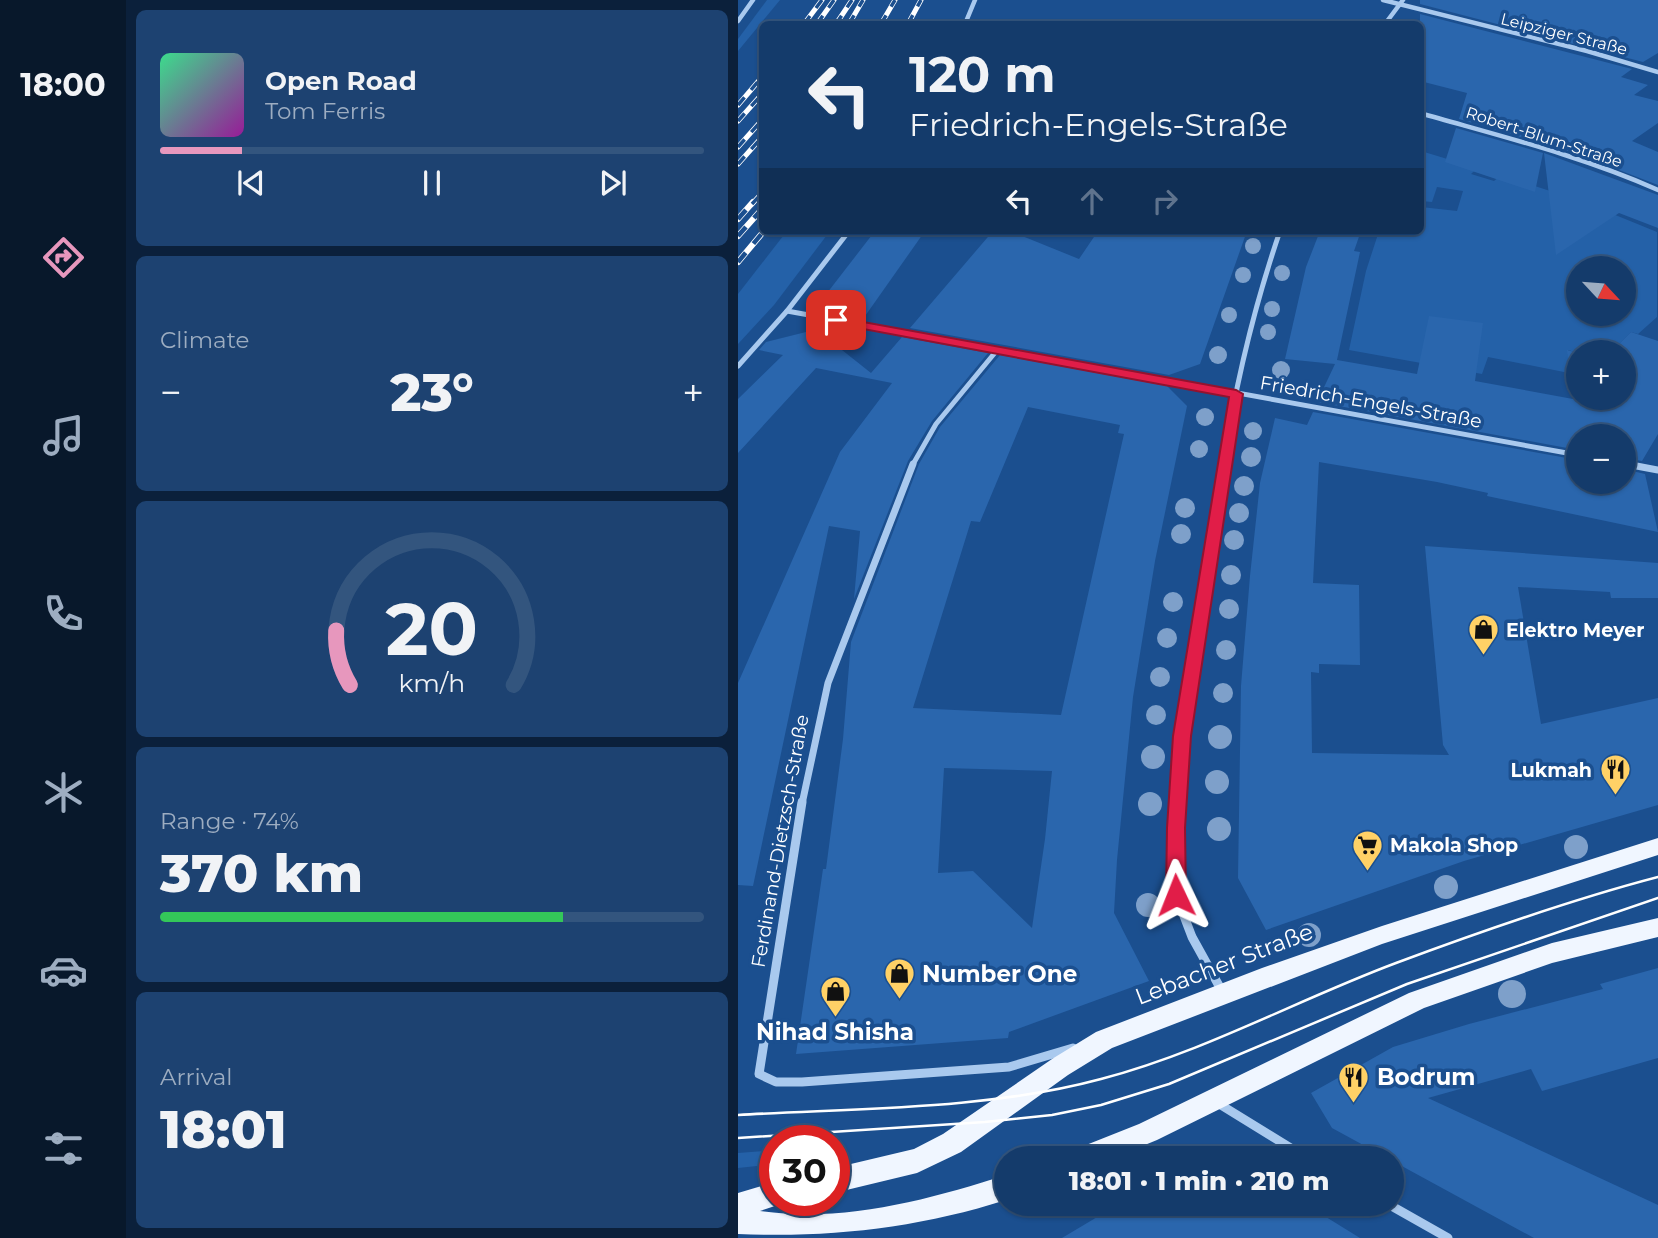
<!DOCTYPE html>
<meta charset="utf-8">
<style>
:root{--surface:#143b6b;--page:#1d4271;--text:#f1f3f6;--muted:#9dadc1;--line:#33557e;--accent:#e797bd}
body{margin:0;font-family:Montserrat,sans-serif;background:var(--page);color:var(--text);height:100vh;display:flex;flex-direction:column;font-size:26px;white-space:nowrap}
*{box-sizing:border-box;margin:0}
p{font-size:23px;color:var(--muted)}
.icon{flex:none;width:38px;height:38px;fill:none;stroke:currentColor;stroke-width:2;stroke-linecap:round;stroke-linejoin:round}
.map{position:relative;flex:1;overflow:hidden}
.drawer{display:flex;flex-direction:column;gap:10px;padding:10px;background:#0b203b;width:612px}
.drawer>*{flex:none}
.banner{position:absolute;left:21px;top:21px;width:665px;height:214px;border-radius:10px;box-shadow:0 2px 5px #0004,0 0 0 2px var(--line);background:#143b6b;color:var(--text);overflow:hidden}
.needle{width:46px;rotate:116deg}
.fabs{position:absolute;left:828px;top:256px;display:grid;gap:14px}
.fabs a{display:grid;place-items:center;width:70px;height:70px;border-radius:50%;background:var(--surface);box-shadow:0 2px 5px #0004,0 0 0 2px var(--line);font-size:35px}
.speed{position:absolute;left:21px;top:1125px;display:flex;gap:14px;font-size:35px;font-weight:700;text-align:center}
.speed>*{display:grid;place-content:center;width:91px;height:91px;border-radius:50%;background:var(--surface);box-shadow:0 2px 5px #0004,0 0 0 2px var(--line);line-height:1}
.speed .limit{border:10px solid #d22;background:#fff;color:#111}
.pin{position:absolute;display:grid;place-items:center;width:60px;height:60px;color:#fff;margin:-30px;border-radius:14px;box-shadow:0 4px 10px #0006}
.me{position:absolute;width:77px;margin:-38px;rotate:358deg;stroke-linejoin:round;filter:drop-shadow(0 0 5px #0008)}
.turn{display:flex;align-items:center;gap:24px;height:147px;padding:0 35px;font-size:32px}
.turn .icon{width:91px;height:91px;stroke-width:2.5}
.turn b{display:block;font-size:49px;line-height:60px}
.lanes{display:flex;align-items:center;height:66px;padding:0 35px;background:#0003;justify-content:center;gap:35px;direction:ltr}
.lanes .off{opacity:.35}
.big{font-size:52px;font-weight:800;line-height:1.1}
.drawer .tile{flex:1;display:flex;flex-direction:column;justify-content:center;gap:10px;min-width:0;padding:0 24px;border-radius:10px;background:var(--page)}
.drawer .dial{align-items:center;gap:0}
.dial svg{height:182px;overflow:visible;fill:none;stroke:var(--line);stroke-width:7;stroke-linecap:round;text-anchor:middle}
.dial text{fill:var(--text);stroke:none}
.song{display:flex;align-items:center;gap:21px}
.cover{width:84px;height:84px;border-radius:10px;background:linear-gradient(135deg,hsl(150 70% 55%),hsl(300 70% 35%))}
.played{height:7px;border-radius:4px;background:linear-gradient(90deg,var(--accent) 15%,var(--line) 15%)}
.keys{display:flex;justify-content:space-around;direction:ltr}
.heat{display:flex;justify-content:space-between;align-items:center;font-size:38px;direction:ltr}
.charge{height:10px;border-radius:5px;background:linear-gradient(90deg,#34c759 74%,var(--line) 0)}
.trip{position:absolute;left:256px;top:1146px;width:410px;height:70px;border-radius:35px;background:var(--surface);box-shadow:0 2px 5px #0004,0 0 0 2px var(--line);font-weight:800;line-height:70px;text-align:center}
main{display:flex;flex:1;min-height:0}
.tabs{display:flex;flex-direction:column;width:126px;justify-content:space-around;align-items:center;background:#08182b;color:var(--muted)}
.tabs .icon{width:49px;height:49px}
.tabs .on{color:var(--accent)}
.tabs b{font-size:32px;color:var(--text)}
.map>svg:first-child{display:block}
.green{fill:#2461a8;fill-rule:evenodd}
.building{fill:#2a66ad;fill-rule:evenodd}
.lines{fill:none;stroke-linecap:round;stroke-linejoin:round}
.minor-far3{stroke:#a9c9ee;stroke-width:4.5}
.minor-far2{stroke:#a9c9ee;stroke-width:5}
.minor-far1{stroke:#a9c9ee;stroke-width:7}
.minor{stroke:#a9c9ee;stroke-width:9}
.primary{fill:#f0f6ff;fill-rule:evenodd}
.tram{stroke:#fff;stroke-width:2.5}
.rail-far1-casing{stroke:#fff;stroke-width:5}
.rail-casing{stroke:#fff;stroke-width:6}
.rail-far1{stroke:#1b4f8f;stroke-width:3.5;stroke-dasharray:10;stroke-linecap:butt}
.rail{stroke:#1b4f8f;stroke-width:4.5;stroke-dasharray:12;stroke-linecap:butt}
.tree{fill:#7ea0ca}
.route{fill:#e11d48;stroke:#92132f;stroke-width:2}
.labels{text-anchor:middle;dominant-baseline:central;stroke-width:7;stroke-linejoin:round;paint-order:stroke}
.far-street-label{font-size:16px;fill:#fff;stroke:#1b4f8f}
.street-label{font-size:19px;fill:#fff;stroke:#1b4f8f}
.poi-label{font-size:19px;font-weight:bold;fill:#fff;stroke:#1b4f8f;text-anchor:start}
.near-street-label{font-size:23px;fill:#fff;stroke:#1b4f8f}
.near-poi-label{font-size:23px;font-weight:bold;fill:#fff;stroke:#1b4f8f;text-anchor:start}
</style>
<main>
<nav class="tabs">
<b>18:00</b>
<svg class="icon on" aria-label="directions" viewBox="0 0 24 24"><path d="M12 3l9 9-9 9-9-9zM9 14v-3h6M13 9l2 2-2 2"/></svg>
<svg class="icon" aria-label="music" viewBox="0 0 24 24"><path d="M9 18V5l10-2v13"/><circle cx="6" cy="18" r="3"/><circle cx="16" cy="16" r="3"/></svg>
<svg class="icon" aria-label="phone" viewBox="0 0 24 24"><path d="M5 4h4l2 5-3 2q2 4 5 5l2-3 5 2v4C11 20 4 13 5 4z"/></svg>
<svg class="icon" aria-label="climate" viewBox="0 0 24 24"><path d="M12 3v18M4 7l16 10M4 17L20 7"/></svg>
<svg class="icon" aria-label="car" viewBox="0 0 24 24"><path d="M5 17H2v-5l4-1 3-4h7l3 4 3 1v5h-3M9 17h6M6 11h13"/><circle cx="7" cy="17" r="2"/><circle cx="17" cy="17" r="2"/></svg>
<svg class="icon" aria-label="filters" viewBox="0 0 24 24"><path d="M4 7h16M4 17h16"/><circle cx="9" cy="7" r="2"/><circle cx="15" cy="17" r="2"/></svg>
</nav>
<section class="drawer">
<div class="tile">
<div class="song"><i class="cover"></i><div><b>Open Road</b><p>Tom Ferris</p></div></div>
<div class="played"></div>
<div class="keys"><svg class="icon" aria-label="previous" viewBox="0 0 24 24"><path d="M18 5L8 12l10 7zM5 5v14"/></svg><svg class="icon" aria-label="pause" viewBox="0 0 24 24"><path d="M8 5v14M16 5v14"/></svg><svg class="icon" aria-label="next" viewBox="0 0 24 24"><path d="M6 5l10 7-10 7zM19 5v14"/></svg></div>
</div>
<div class="tile"><p>Climate</p>
<div class="heat"><a>−</a><b class="big">23°</b><a>+</a></div>
</div>
<div class="tile dial"><svg viewBox="0 0 100 80">
<path d="M14 69A42 42 0 1 1 86 69"/>
<path d="M14 69A42 42 0 0 1 8 45" stroke="#e797bd"/>
<text x="50" y="56" font-size="32" font-weight="700">20</text>
<text x="50" y="72" font-size="11">km/h</text>
</svg></div>
<div class="tile"><p>Range · 74%</p><b class="big">370 km</b><div class="charge"></div></div>
<div class="tile"><p>Arrival</p><b class="big">18:01</b></div>
</section>
<div class="map">
<svg width="920" height="1238" viewBox="0 0 920 1238">
<rect width="100%" height="100%" fill="#1b4f8f"/>
<!-- green -->
<g class="green">
<polygon points="29,0 42,0 0,51 0,39"/>
<path d="M683,151l56,17 -6,6 23,7 7,-6 80,26 76,31v85l-19,17 -7,-2 -12,12 23,10 -17,16 -1,-18 -46,1 -10,-3 1,23 -81,-16 -6,17 -133,-24 17,-79 13,-40h41l1,-24 36,4 6,-20 -26,-4 -5,15 -11,-1zM840,268h46v45h-46z"/>
<polygon points="49,231 92,231 36,305 0,344 0,294"/>
<polygon points="37,1150 37,1164 0,1168 0,1153"/>
</g>
<!-- building -->
<g class="building">
<polygon points="682,0 920,0 920,53 905,62 682,4"/>
<polygon points="682,14 894,69 883,77 910,85 896,95 920,101 920,123 894,141 920,152 920,185 834,152 721,119 729,93 682,81"/>
<polygon points="718,128 805,153 797,192 707,162"/>
<polygon points="806,153 920,195 920,228 881,213 818,255"/>
<polygon points="137,231 187,231 125,319 96,314 86,297"/>
<polygon points="255,231 272,231 341,259 360,231 509,231 462,364 431,375 172,328"/>
<polygon points="582,231 623,231 616,251 622,252 599,360 679,374 691,316 745,323 737,381 835,399 829,350 840,353 840,397 886,397 886,352 873,352 893,332 920,341 920,434 904,461 886,458 886,436 840,436 840,450 579,402 597,364 547,359 568,267"/>
<polygon points="96,325 118,329 104,350 133,373 164,337 250,353 194,421 170,461 116,599 122,531 91,526 15,886 0,885 0,683 102,452 154,383 78,368 0,453 0,399 45,355 21,350 28,342"/>
<path d="M262,355l167,31 20,20 -32,155 -22,136 -16,163 -3,53 35,68 -140,51 -1,6 -212,16 27,-185h3l17,-130 8,-97 68,-178 21,-37zM290,407l92,18 -2,8 6,1 -63,281 -148,-7 58,-187 9,1zM206,768l108,3 -7,68 -13,89 -59,-57 -35,2z"/>
<polygon points="575,412 840,460 840,481 886,481 886,469 907,474 920,532 749,496 750,493 699,482 581,462 575,583 621,585 622,665 581,664 581,673 573,672 574,753 711,755 705,745 687,546 920,563 920,598 873,598 872,592 780,587 803,724 920,698 920,805 726,861 528,930 500,878 503,686 512,576 522,483 537,418 569,425"/>
<polygon points="920,968 920,1058 804,1091 793,1069 690,1098 920,1205 920,1238 796,1238 594,1128 573,1093 655,1047 731,1024 865,989 862,984"/>
<polygon points="381,1204 567,1204 622,1238 324,1238"/>
</g>
<g class="lines">
<!-- minor-far3 -->
<g class="minor-far3">
<polyline points="645,0 849,51 920,72"/>
<polyline points="0,21 15,0"/>
<polyline points="227,24 237,0"/>
<polyline points="647,24 665,0"/>
<path d="M682,113c80,23 162,43 238,77"/>
</g>
<!-- minor-far2 -->
<g class="minor-far2">
<polyline points="49,311 840,455"/>
<polyline points="0,366 49,311 111,231"/>
<polyline points="886,464 897,466"/>
<polyline points="174,466 198,424 260,349"/>
<path d="M485,466c12,-79 31,-159 57,-235"/>
</g>
<!-- minor-far1 -->
<g class="minor-far1">
<polyline points="888,464 920,470"/>
<polyline points="64,804 90,683 175,464"/>
<polyline points="440,804 444,736 485,464"/>
</g>
<!-- minor -->
<g class="minor">
<polyline points="64,802 21,1074 38,1082 64,1082 271,1067 335,1048"/>
<polyline points="440,802 438,895 454,937 485,993"/>
<polyline points="478,1102 569,1158"/>
<polyline points="650,1204 710,1238"/>
</g>
<!-- primary -->
<g class="primary">
<polygon points="920,838 920,855 644,944 374,1048 330,1075 223,1152 179,1173 96,1193 96,1168 176,1149 205,1134 314,1059 358,1032 524,968 644,926"/>
<polygon points="920,918 920,937 814,963 686,1008 419,1140 375,1158 335,1158 338,1149 401,1124 671,993 814,943"/>
<path d="M268,1175v25c-88,28 -176,38 -268,34v-41l37,-11v18h10l-1,3 -24,8c83,12 168,-11 246,-36z"/>
</g>
<!-- tram -->
<g class="tram">
<path d="M0,1115c119,-7 248,-5 363,-36 103,-27 196,-79 295,-116 86,-32 174,-63 262,-86"/>
<polyline points="0,1138 247,1122 314,1115 363,1105 431,1084 669,984 920,898"/>
</g>
<defs>
<g id="rail-far1">
<polyline points="66,24 84,0"/>
<polyline points="79,24 96,0"/>
<polyline points="98,24 114,0"/>
<polyline points="111,24 125,0"/>
<polyline points="143,24 157,0"/>
<polyline points="170,24 183,0"/>
<polyline points="0,105 24,77"/>
<polyline points="0,121 24,94"/>
<polyline points="0,147 24,120"/>
<polyline points="0,164 24,137"/>
<polyline points="14,204 24,193"/>
</g>
<g id="rail">
<polyline points="0,219 15,202"/>
<polyline points="0,236 24,209"/>
<polyline points="0,262 26,231"/>
</g>
</defs>
<!-- rail-far1 casing -->
<use href="#rail-far1" class="rail-far1-casing"/>
<!-- rail casing -->
<use href="#rail" class="rail-casing"/>
<!-- rail-far1 -->
<use href="#rail-far1" class="rail-far1"/>
<!-- rail -->
<use href="#rail" class="rail"/>
</g>
<!-- trees -->
<g class="tree">
<circle cx="515" cy="246" r="8"/>
<circle cx="544" cy="273" r="8"/>
<circle cx="505" cy="275" r="8"/>
<circle cx="534" cy="309" r="8"/>
<circle cx="491" cy="315" r="8"/>
<circle cx="530" cy="332" r="8"/>
<circle cx="480" cy="355" r="9"/>
<circle cx="543" cy="370" r="9"/>
<circle cx="467" cy="417" r="9"/>
<circle cx="515" cy="431" r="9"/>
<circle cx="461" cy="449" r="9"/>
<circle cx="513" cy="457" r="10"/>
<circle cx="506" cy="486" r="10"/>
<circle cx="447" cy="508" r="10"/>
<circle cx="501" cy="513" r="10"/>
<circle cx="443" cy="534" r="10"/>
<circle cx="496" cy="540" r="10"/>
<circle cx="493" cy="575" r="10"/>
<circle cx="435" cy="602" r="10"/>
<circle cx="491" cy="609" r="10"/>
<circle cx="429" cy="638" r="10"/>
<circle cx="488" cy="650" r="10"/>
<circle cx="422" cy="677" r="10"/>
<circle cx="485" cy="693" r="10"/>
<circle cx="418" cy="715" r="10"/>
<circle cx="482" cy="737" r="12"/>
<circle cx="415" cy="757" r="12"/>
<circle cx="479" cy="782" r="12"/>
<circle cx="412" cy="804" r="12"/>
<circle cx="481" cy="829" r="12"/>
<circle cx="838" cy="847" r="12"/>
<circle cx="708" cy="887" r="12"/>
<circle cx="410" cy="905" r="12"/>
<circle cx="571" cy="935" r="12"/>
<circle cx="774" cy="994" r="14"/>
</g>
<!-- route -->
<polygon class="route" points="98,317 498,390 505,394 453,736 447,828 448,895 445,901 438,903 431,901 428,895 429,828 435,736 491,397 93,323 93,318"/>
<!-- icons -->
<defs>
<symbol id="shop-pin" viewBox="-11 -11 22 30"><path d="M0 17L-7.5 6A9.5 9.5 0 1 1 7.5 6Z" fill="#ffd166" stroke="#1b4f8f"/><path d="M-5-2.5h2.3a2.7 3.5 0 0 1 5.4 0H5L5.5 6h-11ZM-1.5-2.5h3a1.5 2.3 0 0 0-3 0Z" fill="#111"/></symbol>
<symbol id="restaurant-pin" viewBox="-11 -11 22 30"><path d="M0 17L-7.5 6A9.5 9.5 0 1 1 7.5 6Z" fill="#ffd166" stroke="#1b4f8f"/><path d="M-5-6h1v4h1v-4h1v4h1v-4h1v5L-1.5 .5V6h-2V.5L-5-1ZM5-6V6H3V1.5H1.5Q1.5-4 5-6Z" fill="#111"/></symbol>
<symbol id="supermarket-pin" viewBox="-11 -11 22 30"><path d="M0 17L-7.5 6A9.5 9.5 0 1 1 7.5 6Z" fill="#ffd166" stroke="#1b4f8f"/><path d="M-6-5.5h2.5l.6 2H6L4.5 2H-2.5L-4.4-4H-6ZM-1.5 3.2a1.3 1.3 0 1 0 .1 0ZM3 3.2a1.3 1.3 0 1 0 .1 0Z" fill="#111"/></symbol>
</defs>
<g fill-rule="evenodd">
<use href="#shop-pin" x="728" y="612" width="35" height="47"/>
<use href="#restaurant-pin" x="860" y="752" width="35" height="47"/>
<use href="#supermarket-pin" x="612" y="828" width="35" height="47"/>
<use href="#shop-pin" x="144" y="956" width="35" height="47"/>
<use href="#shop-pin" x="80" y="974" width="35" height="47"/>
<use href="#restaurant-pin" x="598" y="1060" width="35" height="47"/>
</g>
<g class="labels">
<!-- far-street labels -->
<g class="far-street-label">
<text transform="translate(826 34) rotate(14)">Leipziger Straße</text>
<text transform="translate(806 137) rotate(18)">Robert-Blum-Straße</text>
</g>
<!-- street labels -->
<g class="street-label">
<text transform="translate(633 402) rotate(10)">Friedrich-Engels-Straße</text>
<text transform="translate(42 841) rotate(-80)">Ferdinand-Dietzsch-Straße</text>
</g>
<!-- poi labels -->
<g class="poi-label">
<text x="768" y="630">Elektro Meyer</text>
<text x="854" y="770" text-anchor="end">Lukmah</text>
<text x="652" y="845">Makola Shop</text>
</g>
<!-- near-street labels -->
<g class="near-street-label">
<text transform="translate(486 964) rotate(-21)">Lebacher Straße</text>
</g>
<!-- near-poi labels -->
<g class="near-poi-label">
<text x="184" y="974">Number One</text>
<text x="97" y="1032" text-anchor="middle">Nihad Shisha</text>
<text x="639" y="1077">Bodrum</text>
</g>
</g>
</svg>
<div class="fabs">
<a><svg class="needle" viewBox="-14 -14 28 28"><path d="M0-13l5 13h-10z" fill="#e53935"/><path d="M0 13l5-13h-10z" fill="#9dadc1"/></svg></a>
<a>+</a>
<a>−</a>
</div>
<div class="speed"><div class="limit">30</div></div>
<div class="pin" style="left:98px;top:320px;background:#d93025"><svg class="icon" aria-label="arrive" viewBox="0 0 24 24"><path d="M6 21V4h12l-3 4 3 4H6"/></svg></div>
<svg class="me" style="left:438px;top:895px" viewBox="-20 -20 40 40"><path d="M0-17L14 15 0 8-14 15z" fill="#e11d48" stroke="#fff" stroke-width="4"/></svg>
<div class="trip">18:01 · 1 min · 210 m</div>
<div class="banner">
<div class="turn"><svg class="icon" aria-label="left" viewBox="0 0 24 24"><path d="M17 20v-9H6M10 6l-5 5 5 5"/></svg><div><b>120 m</b>Friedrich-Engels-Straße</div></div>
<div class="lanes"><svg class="icon" aria-label="left" viewBox="0 0 24 24"><path d="M17 20v-9H6M10 6l-5 5 5 5"/></svg><svg class="icon off" aria-label="ahead" viewBox="0 0 24 24"><path d="M12 20V5M6 11l6-6 6 6"/></svg><svg class="icon off" aria-label="right" viewBox="0 0 24 24"><path d="M7 20v-9h11M14 6l5 5-5 5"/></svg></div>
</div>
</div>
</main>
